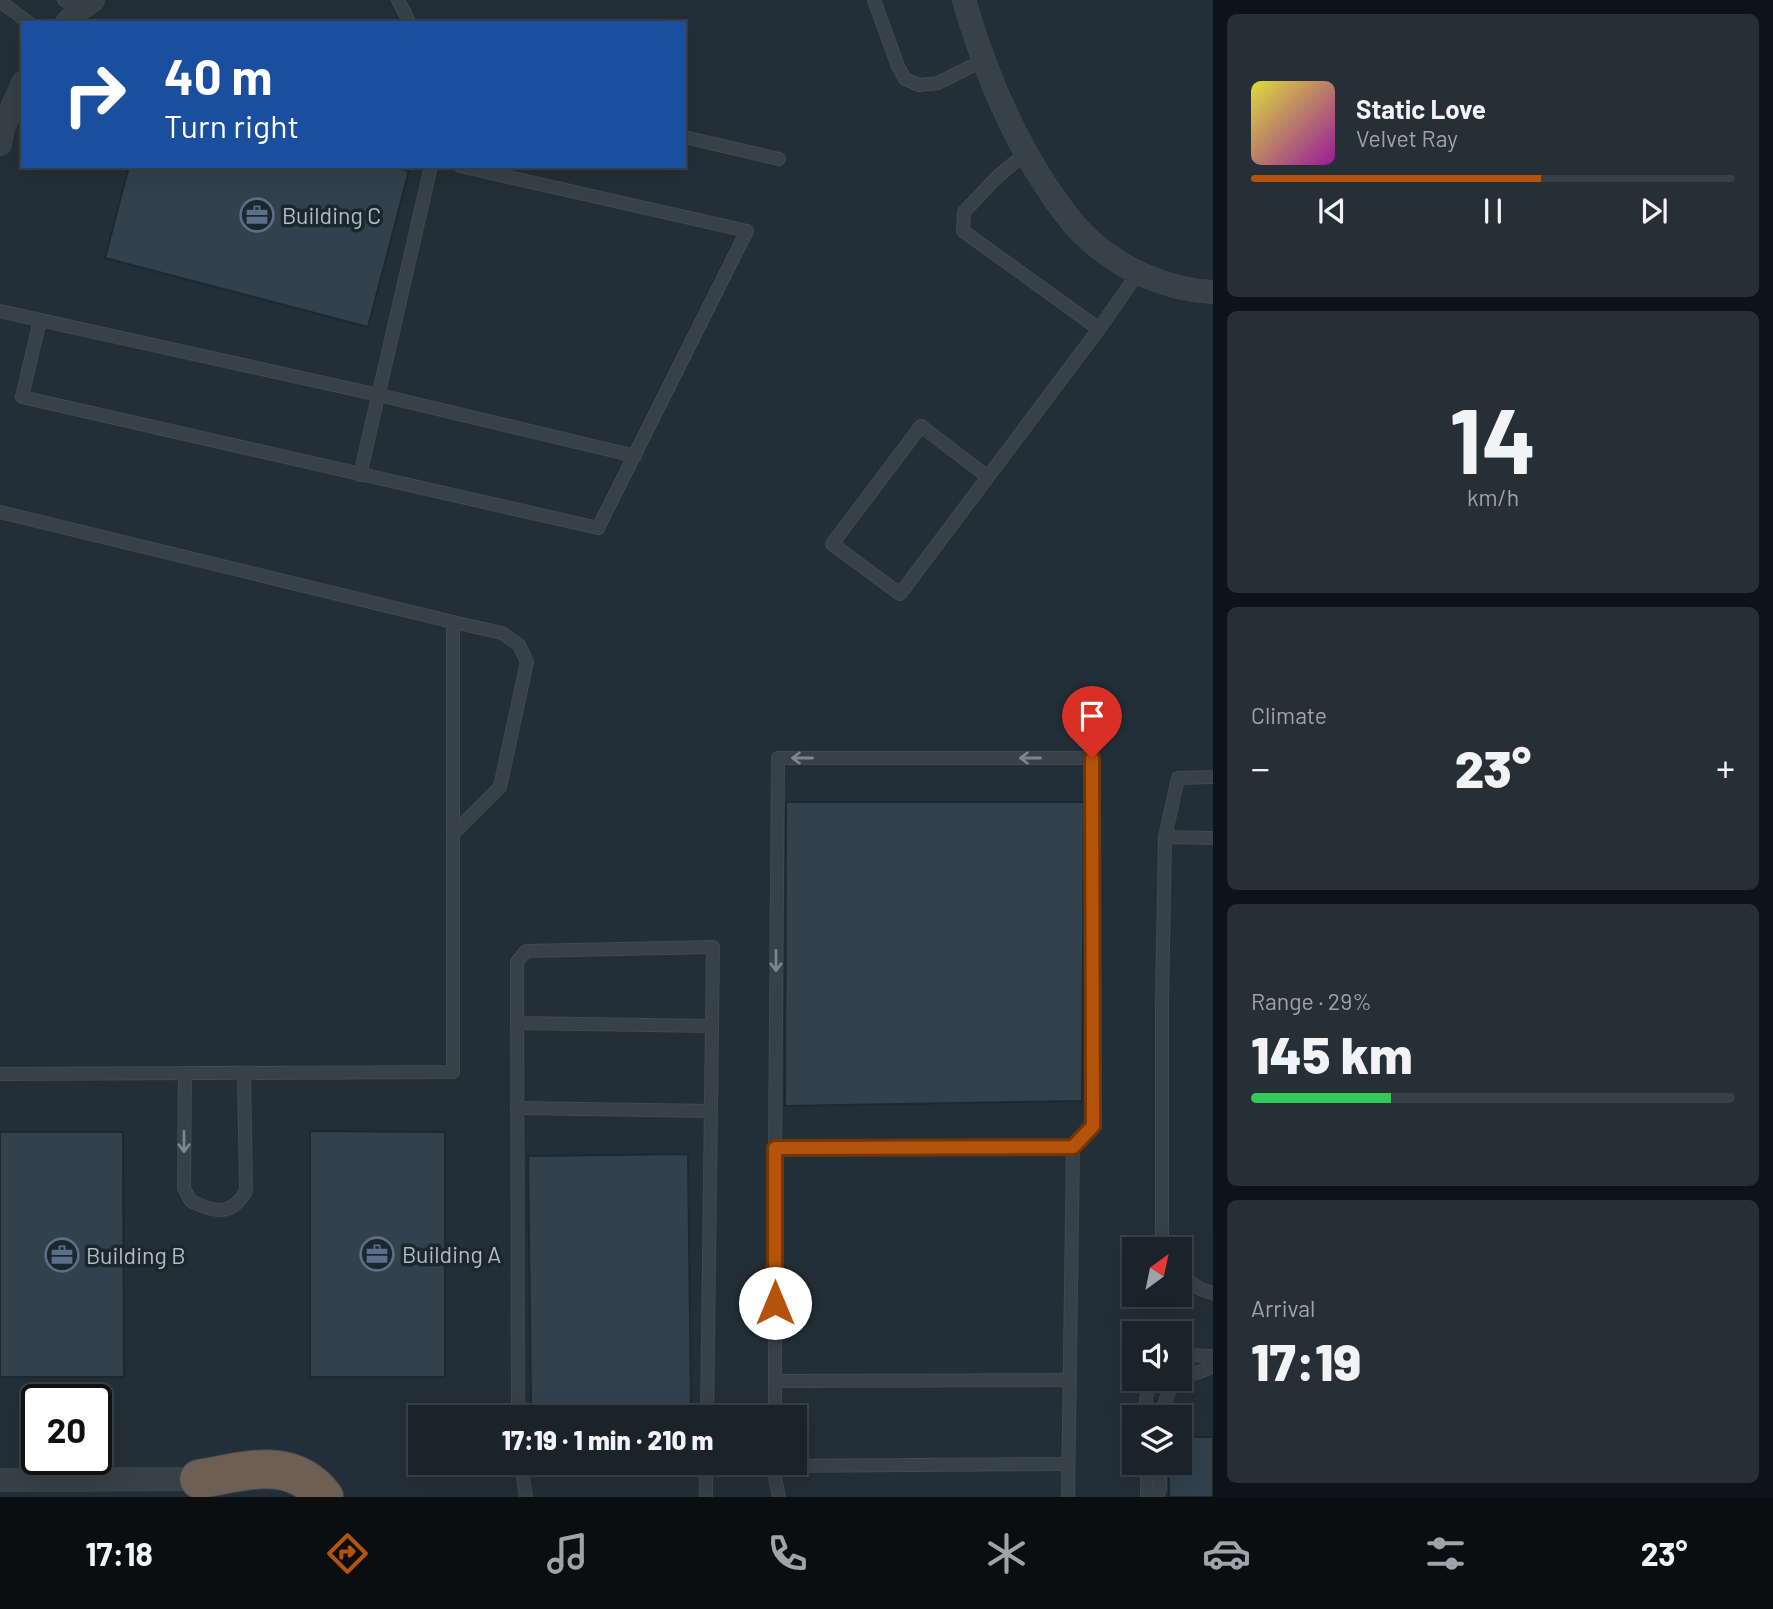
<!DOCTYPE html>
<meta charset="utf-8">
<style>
:root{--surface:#1a232a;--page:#272f36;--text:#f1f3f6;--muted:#9fa4a8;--line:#384047;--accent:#b45309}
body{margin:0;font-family:Barlow,sans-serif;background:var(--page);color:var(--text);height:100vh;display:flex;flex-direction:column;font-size:26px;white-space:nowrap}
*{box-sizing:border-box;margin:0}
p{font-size:23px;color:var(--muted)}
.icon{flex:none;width:38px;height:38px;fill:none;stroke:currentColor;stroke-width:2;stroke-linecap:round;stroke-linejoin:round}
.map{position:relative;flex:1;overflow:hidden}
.sheet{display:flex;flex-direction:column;gap:14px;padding:14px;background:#0e1317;width:560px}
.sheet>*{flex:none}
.guide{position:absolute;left:21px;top:21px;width:665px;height:147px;border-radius:0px;box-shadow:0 7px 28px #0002,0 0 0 2px var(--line);background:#1a4fa0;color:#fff;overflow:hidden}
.needle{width:46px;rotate:33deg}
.buttons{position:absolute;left:1122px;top:1237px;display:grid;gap:14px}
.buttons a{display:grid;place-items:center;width:70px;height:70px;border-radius:0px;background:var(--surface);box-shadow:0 7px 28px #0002,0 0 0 2px var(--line);font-size:35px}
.speed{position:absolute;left:21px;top:1384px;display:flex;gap:14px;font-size:35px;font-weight:700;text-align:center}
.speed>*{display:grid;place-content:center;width:91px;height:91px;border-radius:50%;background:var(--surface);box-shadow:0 7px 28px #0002,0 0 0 2px var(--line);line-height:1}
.speed .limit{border:4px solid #111;border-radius:10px;background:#fff;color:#111}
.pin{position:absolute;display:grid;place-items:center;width:60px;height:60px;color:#fff;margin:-72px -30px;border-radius:50% 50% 50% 0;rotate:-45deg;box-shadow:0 0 7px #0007}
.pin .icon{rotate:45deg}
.me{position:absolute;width:77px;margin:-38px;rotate:0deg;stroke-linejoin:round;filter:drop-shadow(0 0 5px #0008)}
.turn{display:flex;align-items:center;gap:24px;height:147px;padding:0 28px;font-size:32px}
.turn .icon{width:91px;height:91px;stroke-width:2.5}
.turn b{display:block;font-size:49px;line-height:60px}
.big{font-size:52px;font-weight:800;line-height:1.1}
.sheet .card{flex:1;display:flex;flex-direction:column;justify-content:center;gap:10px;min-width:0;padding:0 24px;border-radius:10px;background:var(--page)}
.sheet .dial{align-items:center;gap:0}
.dial b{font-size:91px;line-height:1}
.song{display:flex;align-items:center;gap:21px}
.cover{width:84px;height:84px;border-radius:10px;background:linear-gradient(135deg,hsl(60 70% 55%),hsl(300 70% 35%))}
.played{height:7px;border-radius:4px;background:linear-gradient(90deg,var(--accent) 60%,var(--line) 60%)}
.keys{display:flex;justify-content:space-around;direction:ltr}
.heat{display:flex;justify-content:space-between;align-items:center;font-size:38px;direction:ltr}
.charge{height:10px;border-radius:5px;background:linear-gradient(90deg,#34c759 29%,var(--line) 0)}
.trip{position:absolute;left:408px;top:1405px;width:399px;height:70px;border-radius:0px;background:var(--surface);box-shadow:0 7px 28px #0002,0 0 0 2px var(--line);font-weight:800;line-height:70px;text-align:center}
.dock{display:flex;height:112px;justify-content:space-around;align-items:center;background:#0a0e11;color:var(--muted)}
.dock .icon{width:49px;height:49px}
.dock .on{color:var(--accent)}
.dock b{font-size:32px;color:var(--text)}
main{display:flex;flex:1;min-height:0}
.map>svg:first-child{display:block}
.building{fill:#32414c;stroke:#1d282f;stroke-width:2}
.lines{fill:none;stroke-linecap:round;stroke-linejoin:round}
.lane-casing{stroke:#3f4a52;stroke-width:14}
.street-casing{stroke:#3f4a52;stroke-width:24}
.highway-casing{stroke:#414c53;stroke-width:40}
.lane{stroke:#364148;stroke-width:12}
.street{stroke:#364148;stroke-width:23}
.highway{stroke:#6e5f54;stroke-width:38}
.oneway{stroke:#7a858d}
.route-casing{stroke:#753606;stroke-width:18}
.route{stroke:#b45309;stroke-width:12}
.labels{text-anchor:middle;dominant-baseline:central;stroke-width:7;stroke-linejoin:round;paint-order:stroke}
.poi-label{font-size:23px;fill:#b1bcc5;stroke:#1c262d;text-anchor:start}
</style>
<main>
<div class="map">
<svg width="1213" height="1497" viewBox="0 0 1213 1497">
<rect width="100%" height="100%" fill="#232f38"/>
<!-- building -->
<g class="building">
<polygon points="129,166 390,166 409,171 368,327 105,258"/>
<polygon points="786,802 1084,802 1082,1101 785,1106"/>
<polygon points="310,1131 445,1132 445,1377 310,1377"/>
<polygon points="0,1132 123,1132 124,1377 0,1377"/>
<polygon points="688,1154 691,1405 531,1406 528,1156"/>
<polygon points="1180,1437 1213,1437 1213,1497 1169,1497 1169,1463 1180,1463"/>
</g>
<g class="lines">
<defs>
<g id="lane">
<polyline points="64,0 79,10"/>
<polyline points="398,0 410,23"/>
<polyline points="874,0 898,66 905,79 919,85 938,83 984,60"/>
<polyline points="0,1 29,23"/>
<polyline points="684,137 779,159"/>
<polyline points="1026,153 997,177 964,212 963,231 1099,329"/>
<polyline points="0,311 379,395 635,456"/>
<polyline points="40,320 22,397 598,528 747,231 460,166"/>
<polyline points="360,475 431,166"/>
<polyline points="988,477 921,426 832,544 900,594 1099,329 1138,273"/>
<polyline points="0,512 453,622 453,1072 0,1074"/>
<polyline points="453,834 500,787 527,662 519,645 502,633 453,622"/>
<polyline points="1165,837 1213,838"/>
<polyline points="517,1023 712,1026"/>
<path d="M185,1073l-1,115 7,13c24,12 41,15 55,-10l-2,-118"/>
<polyline points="517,1108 711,1111"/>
<polyline points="775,1148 778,758 1092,758 1093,1126 1073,1147"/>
<polyline points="1164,1250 1162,1234 1162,1003 1165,837 1178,778 1213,777"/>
<polyline points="1180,1274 1200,1289 1213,1293"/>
<polyline points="1180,1357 1185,1355 1213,1356"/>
<path d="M1180,1379c10,-6 23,-6 33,-14"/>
<polyline points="775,1381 1070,1380"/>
<polyline points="518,1418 517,962 526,951 713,947 707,1418"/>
<polyline points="775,1418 775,1148 1073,1147 1068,1497"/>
<polyline points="1146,1418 1146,1399 1150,1379"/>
<path d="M1162,1418c2,-16 5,-28 17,-39"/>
<polyline points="521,1463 526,1497"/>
<polyline points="706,1463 706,1497"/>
<polyline points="774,1463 775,1478 779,1497"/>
<polyline points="1147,1463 1147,1497"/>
<polyline points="774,1466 1068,1464"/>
<polyline points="1157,1497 1160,1489 1160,1463"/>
</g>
<g id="street">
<path d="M964,0c19,66 46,132 84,189 11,16 22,33 36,46 34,33 82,55 129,57"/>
<polyline points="67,23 79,10 93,0"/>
<polyline points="0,144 3,128 23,83"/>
<polyline points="0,1480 199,1479"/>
</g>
<path id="highway" d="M199,1479c45,-7 92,-25 125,18"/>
</defs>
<!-- lane casing -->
<use href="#lane" class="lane-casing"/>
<!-- street casing -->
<use href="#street" class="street-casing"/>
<!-- highway casing -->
<use href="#highway" class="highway-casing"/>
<!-- lane -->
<use href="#lane" class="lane"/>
<!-- street -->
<use href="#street" class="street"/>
<!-- highway -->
<use href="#highway" class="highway"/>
</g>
<!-- one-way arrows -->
<defs><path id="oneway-shaft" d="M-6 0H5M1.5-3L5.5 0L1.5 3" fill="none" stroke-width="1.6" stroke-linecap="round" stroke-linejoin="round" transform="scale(1.75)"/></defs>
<g class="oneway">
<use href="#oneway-shaft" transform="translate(802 758) rotate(-180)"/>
<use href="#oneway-shaft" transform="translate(1030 758) rotate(-180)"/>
<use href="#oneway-shaft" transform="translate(776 961) rotate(90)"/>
<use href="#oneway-shaft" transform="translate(184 1142) rotate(90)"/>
</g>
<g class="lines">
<defs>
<polyline id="route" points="775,1303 775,1148 1073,1147 1093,1126 1092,758"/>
</defs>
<!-- route casing -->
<use href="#route" class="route-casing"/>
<!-- route -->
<use href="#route" class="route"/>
</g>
<!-- icons -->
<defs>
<symbol id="office-ring" viewBox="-11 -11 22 22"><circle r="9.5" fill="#1c262d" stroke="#5c6f8a" stroke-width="1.5"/><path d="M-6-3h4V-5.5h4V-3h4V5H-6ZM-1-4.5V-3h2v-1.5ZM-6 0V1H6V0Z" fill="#5c6f8a"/></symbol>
</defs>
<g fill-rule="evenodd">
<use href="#office-ring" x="238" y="196" width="38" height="38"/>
<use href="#office-ring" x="358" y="1235" width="38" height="38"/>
<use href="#office-ring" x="43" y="1236" width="38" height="38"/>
</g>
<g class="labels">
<!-- poi labels -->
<g class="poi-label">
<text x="282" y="215">Building C</text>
<text x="402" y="1254">Building A</text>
<text x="86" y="1255">Building B</text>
</g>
</g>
</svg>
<div class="buttons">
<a><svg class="needle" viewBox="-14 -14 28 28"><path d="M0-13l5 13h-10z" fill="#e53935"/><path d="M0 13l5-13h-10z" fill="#9fa4a8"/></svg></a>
<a><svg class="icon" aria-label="sound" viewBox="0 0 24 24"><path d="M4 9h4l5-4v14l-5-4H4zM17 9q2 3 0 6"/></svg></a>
<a><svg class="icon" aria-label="layers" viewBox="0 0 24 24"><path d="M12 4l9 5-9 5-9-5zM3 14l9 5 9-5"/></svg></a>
</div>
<div class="speed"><div class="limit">20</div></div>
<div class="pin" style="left:1092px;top:758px;background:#d93025"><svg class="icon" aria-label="arrive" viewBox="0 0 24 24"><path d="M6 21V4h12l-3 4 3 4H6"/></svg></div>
<svg class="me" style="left:775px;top:1303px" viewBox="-20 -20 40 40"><circle r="19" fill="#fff"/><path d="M0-13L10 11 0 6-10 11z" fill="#b45309"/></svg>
<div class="trip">17:19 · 1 min · 210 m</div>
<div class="guide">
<div class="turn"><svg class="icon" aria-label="right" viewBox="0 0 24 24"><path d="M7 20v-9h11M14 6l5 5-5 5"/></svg><div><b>40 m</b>Turn right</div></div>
</div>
</div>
<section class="sheet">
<div class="card">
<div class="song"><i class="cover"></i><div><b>Static Love</b><p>Velvet Ray</p></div></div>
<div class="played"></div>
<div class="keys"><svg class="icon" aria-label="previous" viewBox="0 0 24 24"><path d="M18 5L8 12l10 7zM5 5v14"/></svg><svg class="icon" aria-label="pause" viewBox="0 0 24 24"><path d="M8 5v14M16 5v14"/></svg><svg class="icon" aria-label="next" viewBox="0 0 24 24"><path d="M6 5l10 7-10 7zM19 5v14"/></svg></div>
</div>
<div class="card dial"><b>14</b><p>km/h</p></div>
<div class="card"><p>Climate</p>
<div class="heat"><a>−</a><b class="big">23°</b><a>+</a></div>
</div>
<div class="card"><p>Range · 29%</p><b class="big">145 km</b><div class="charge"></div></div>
<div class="card"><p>Arrival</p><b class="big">17:19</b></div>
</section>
</main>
<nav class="dock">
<b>17:18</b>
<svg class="icon on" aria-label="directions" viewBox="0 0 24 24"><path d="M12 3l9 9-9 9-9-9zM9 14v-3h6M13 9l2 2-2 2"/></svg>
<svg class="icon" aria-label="music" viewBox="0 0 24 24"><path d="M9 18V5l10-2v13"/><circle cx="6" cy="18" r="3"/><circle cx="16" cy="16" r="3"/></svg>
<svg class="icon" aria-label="phone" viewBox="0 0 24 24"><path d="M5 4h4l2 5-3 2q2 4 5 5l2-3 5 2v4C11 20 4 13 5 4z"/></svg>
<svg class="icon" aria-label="climate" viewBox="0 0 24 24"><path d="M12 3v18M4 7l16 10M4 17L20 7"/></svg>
<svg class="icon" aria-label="car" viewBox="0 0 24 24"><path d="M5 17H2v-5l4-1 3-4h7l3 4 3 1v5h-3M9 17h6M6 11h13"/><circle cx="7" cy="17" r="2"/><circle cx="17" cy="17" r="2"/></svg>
<svg class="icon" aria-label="filters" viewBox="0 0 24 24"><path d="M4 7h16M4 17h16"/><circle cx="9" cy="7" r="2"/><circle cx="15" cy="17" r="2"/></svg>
<b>23°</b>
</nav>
